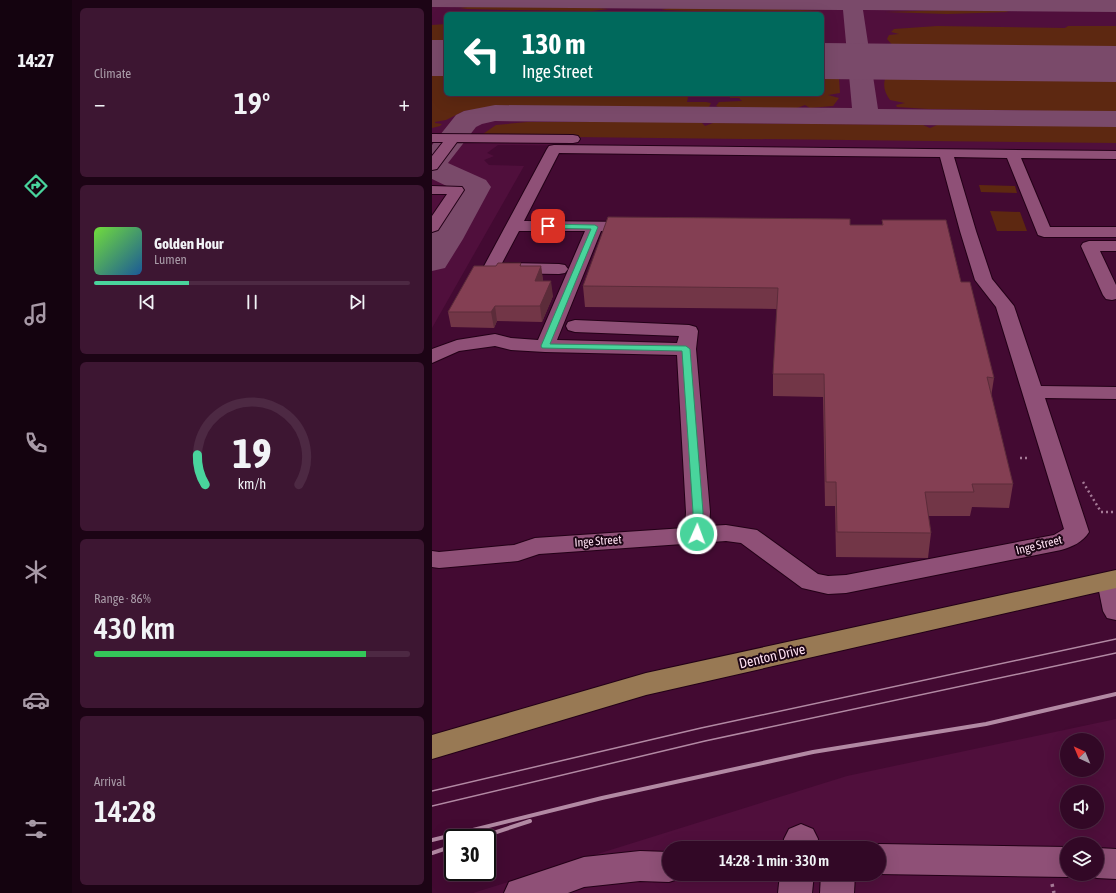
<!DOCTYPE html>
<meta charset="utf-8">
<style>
:root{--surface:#320826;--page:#3d1632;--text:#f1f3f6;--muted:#a89aa7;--line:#4d2943;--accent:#49d49c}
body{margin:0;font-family:"Asap Condensed",sans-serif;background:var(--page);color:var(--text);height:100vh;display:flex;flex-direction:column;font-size:15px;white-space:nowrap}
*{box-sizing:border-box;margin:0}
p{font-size:13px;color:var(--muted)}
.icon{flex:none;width:22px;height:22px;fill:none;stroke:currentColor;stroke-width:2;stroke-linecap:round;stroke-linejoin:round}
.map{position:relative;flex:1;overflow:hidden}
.panel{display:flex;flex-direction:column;gap:8px;padding:8px;background:#1c0415;width:360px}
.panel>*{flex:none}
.guide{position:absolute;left:12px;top:12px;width:380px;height:84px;border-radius:6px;box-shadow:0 4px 16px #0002,0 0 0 1px var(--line);background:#00695c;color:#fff;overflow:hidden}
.needle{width:26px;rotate:316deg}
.controls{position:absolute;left:628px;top:733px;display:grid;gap:8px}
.controls a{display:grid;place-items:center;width:44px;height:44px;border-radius:50%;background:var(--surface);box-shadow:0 4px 16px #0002,0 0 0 1px var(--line);font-size:20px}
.speed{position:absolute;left:12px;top:829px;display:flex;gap:8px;font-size:20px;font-weight:700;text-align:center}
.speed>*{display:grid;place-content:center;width:52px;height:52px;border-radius:50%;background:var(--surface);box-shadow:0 4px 16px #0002,0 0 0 1px var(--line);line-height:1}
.speed .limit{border:2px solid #111;border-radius:6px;background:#fff;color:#111}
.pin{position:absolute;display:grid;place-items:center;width:34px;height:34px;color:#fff;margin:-17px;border-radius:8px;box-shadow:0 2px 6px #0006}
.me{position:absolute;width:44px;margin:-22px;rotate:2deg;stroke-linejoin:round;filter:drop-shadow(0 0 3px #0008)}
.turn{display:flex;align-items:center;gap:14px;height:84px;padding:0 12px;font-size:18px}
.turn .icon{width:52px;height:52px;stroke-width:2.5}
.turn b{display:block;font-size:28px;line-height:34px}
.big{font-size:30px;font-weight:600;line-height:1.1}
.panel .card{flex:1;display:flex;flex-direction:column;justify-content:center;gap:6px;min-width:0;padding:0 14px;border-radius:6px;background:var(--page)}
.panel .dial{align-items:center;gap:0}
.dial svg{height:104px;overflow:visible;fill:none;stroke:var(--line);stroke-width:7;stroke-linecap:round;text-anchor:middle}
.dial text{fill:var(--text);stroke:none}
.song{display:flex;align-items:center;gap:12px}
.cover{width:48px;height:48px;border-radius:6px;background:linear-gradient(135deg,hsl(100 70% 55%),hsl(210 70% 35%))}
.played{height:4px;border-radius:2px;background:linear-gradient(90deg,var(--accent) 30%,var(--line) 30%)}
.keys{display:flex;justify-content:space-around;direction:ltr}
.heat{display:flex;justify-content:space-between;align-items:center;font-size:22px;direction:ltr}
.charge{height:6px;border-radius:3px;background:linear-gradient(90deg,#34c759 86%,var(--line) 0)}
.trip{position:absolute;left:230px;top:841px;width:224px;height:40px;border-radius:20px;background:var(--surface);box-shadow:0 4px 16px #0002,0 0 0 1px var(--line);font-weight:600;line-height:40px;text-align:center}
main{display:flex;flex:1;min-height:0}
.menu{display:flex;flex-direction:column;width:72px;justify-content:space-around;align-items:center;background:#14030f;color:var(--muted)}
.menu .icon{width:28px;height:28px}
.menu .selected{color:var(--accent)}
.menu b{font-size:18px;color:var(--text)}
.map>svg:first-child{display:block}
.built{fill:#500f3c;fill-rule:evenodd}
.green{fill:#5d2811}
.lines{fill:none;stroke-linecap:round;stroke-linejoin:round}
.taxiway{fill:#7a4a6a;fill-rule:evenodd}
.runway{fill:#7a4a6a;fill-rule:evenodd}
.minor-casing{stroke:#230017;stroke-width:2}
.major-casing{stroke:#230017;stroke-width:2}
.path-far1{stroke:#a57a96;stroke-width:2.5;stroke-dasharray:2 3;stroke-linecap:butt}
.path{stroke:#a57a96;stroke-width:3.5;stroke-dasharray:3 4;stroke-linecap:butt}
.minor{fill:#8f5077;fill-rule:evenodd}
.major{fill:#987954;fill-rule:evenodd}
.tram{stroke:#b289a3;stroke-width:1.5}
.rail{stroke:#b289a3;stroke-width:4}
.wall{fill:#723647}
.shaded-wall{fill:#5c2c3a}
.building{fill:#843f53;stroke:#5c2c3a}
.route{fill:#49d49c;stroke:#2f8a65}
.labels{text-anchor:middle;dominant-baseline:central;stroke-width:4;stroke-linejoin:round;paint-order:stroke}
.street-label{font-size:12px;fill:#fee0f1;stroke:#1c0514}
.near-street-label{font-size:14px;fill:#fee0f1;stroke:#1c0514}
</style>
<main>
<nav class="menu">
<b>14:27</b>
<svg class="icon selected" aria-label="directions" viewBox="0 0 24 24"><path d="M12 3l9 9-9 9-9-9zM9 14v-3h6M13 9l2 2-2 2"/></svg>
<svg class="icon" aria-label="music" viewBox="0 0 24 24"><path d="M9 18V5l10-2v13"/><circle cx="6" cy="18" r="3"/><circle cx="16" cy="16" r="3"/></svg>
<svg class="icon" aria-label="phone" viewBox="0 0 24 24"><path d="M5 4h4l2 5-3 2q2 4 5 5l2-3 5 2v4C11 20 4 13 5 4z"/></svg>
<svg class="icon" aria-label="climate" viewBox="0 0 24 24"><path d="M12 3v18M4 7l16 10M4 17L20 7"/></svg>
<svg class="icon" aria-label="car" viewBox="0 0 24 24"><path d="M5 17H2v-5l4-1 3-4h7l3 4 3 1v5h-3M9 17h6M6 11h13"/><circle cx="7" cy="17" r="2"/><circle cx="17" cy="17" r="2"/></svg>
<svg class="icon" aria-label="filters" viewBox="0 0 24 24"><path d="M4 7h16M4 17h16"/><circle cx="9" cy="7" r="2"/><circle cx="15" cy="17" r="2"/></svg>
</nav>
<section class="panel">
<div class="card"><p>Climate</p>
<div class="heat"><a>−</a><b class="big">19°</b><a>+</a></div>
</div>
<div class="card">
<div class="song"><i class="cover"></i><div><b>Golden Hour</b><p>Lumen</p></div></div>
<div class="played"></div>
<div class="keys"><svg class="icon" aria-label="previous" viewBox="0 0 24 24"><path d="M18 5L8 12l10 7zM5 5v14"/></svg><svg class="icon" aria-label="pause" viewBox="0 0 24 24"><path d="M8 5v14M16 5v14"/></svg><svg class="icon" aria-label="next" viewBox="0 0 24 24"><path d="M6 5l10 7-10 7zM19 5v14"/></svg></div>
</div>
<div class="card dial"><svg viewBox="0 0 100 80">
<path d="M14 69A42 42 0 1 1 86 69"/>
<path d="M14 69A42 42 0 0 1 8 46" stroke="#49d49c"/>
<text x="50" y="56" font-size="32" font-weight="700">19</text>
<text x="50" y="72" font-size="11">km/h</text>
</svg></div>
<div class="card"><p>Range · 86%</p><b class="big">430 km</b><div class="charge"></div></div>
<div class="card"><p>Arrival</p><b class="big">14:28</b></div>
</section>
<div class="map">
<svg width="684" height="893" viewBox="0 0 684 893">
<rect width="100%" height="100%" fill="#430a32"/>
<!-- built -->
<g class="built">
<path d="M0,0h684v151l-618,-6 -11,8 7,3 -10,4 5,5 35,1 -92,162zM14,14h376v80h-376z"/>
<path d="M684,719v174h-643l374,-117zM635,740h30v30h-30zM635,792h30v30h-30zM635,844h30v30h-30zM237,848h210v26h-210z"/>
</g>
<!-- green -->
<g class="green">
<polygon points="43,6 153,7 177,9 159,11 75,10 35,9 27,8"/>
<polygon points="238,8 322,8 392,11 291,12 229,10"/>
<polygon points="514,10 573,11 577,12 515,14 453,12"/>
<polygon points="14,24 14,46 0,46 0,25"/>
<path d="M505,26l128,2 3,-2h48v26l-202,-1 -6,-2c-10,4 -15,-3 -21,-10l2,-4 10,-1 -8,-2 3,-3z"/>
<polygon points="0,71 14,71 14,94 264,94 263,97 256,97 255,102 274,102 279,103 277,107 271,109 60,107 32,111 14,120 3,122 3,123 10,124 8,126 0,128"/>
<polygon points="390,74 403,74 407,79 408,93 396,95 407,98 401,106 378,108 373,105 365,108 291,109 284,106 287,102 310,101 307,98 298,98 297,94 390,94"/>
<path d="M455,75h23l4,2 6,-2 196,2v35l-188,-3 -31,-2 -1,-2 9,-2 -15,-3c-6,-8 -8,-17 -3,-25z"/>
<polygon points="95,122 269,122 273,126 281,123 491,125 498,128 505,125 684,126 684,143 48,136 64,125"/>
<polygon points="547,185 583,186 585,193 549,192"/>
<polygon points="558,211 588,212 595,231 565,231"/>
</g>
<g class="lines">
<!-- taxiway -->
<polygon class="taxiway" points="0,0 684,0 684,12 431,10 446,109 684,111 684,127 63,121 50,124 44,127 16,163 54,180 59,187 31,239 13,268 0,271 0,233 25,191 0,179 0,145 24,115 32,111 63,105 420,108 411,10 0,7"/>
<!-- runway -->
<g class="runway">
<rect x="0" y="40" width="14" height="36"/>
<polygon points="390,43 684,46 684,82 390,79"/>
</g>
<defs>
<g id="minor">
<polygon points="0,134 141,135 146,136 148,139 146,142 141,143 25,142 5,169 0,170 0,156 11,142 0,142"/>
<path d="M122,145l562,6v8l-95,-1 29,69h66v10h-72l-6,-2 -31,-77 -53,-1 22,74 16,48 22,27 27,80 75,1v12l-71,-1 44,134c-6,10 -17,15 -28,18l-215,43 -18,1 -26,-6 -61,-45 -15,-2 -187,13 -21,7 -79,7 -7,-1v-16l7,1 75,-7 21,-7 150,-10 1,-16 -9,-157 -132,-3 -34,-2 -16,-4 -36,5 -27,12v-14l25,-9 38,-6 16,4 27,2 47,-109h-66l-17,32 57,1 6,1 3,4 -3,4 -6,1 -68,-1 -6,-1 -2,-4 64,-119 2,-3zM127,153l381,4 20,74 15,49 21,27 68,222 -10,6 -208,40 -18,1 -10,-2 -61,-44 -31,-5 -17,1 1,-14 -14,-163 2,-18 -2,-4 -7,-2 -114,-5 -7,2 -2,4 2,4 7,2 104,4 -2,7 -120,-3 44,-109 34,1 6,-2 2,-3 -2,-3 -6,-2 -111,-1z"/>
<polygon points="0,186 30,187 32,190 6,230 0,232 0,216 15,194 0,194"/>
<polygon points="657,241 684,241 684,251 668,251 684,285 684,299 680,300 674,299 671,295 649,246 651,243"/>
<polygon points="678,572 684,574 684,620 675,618 671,611 665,581 669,575"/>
<polygon points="369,824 381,829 386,839 385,848 351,848 352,839 357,829"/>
<polygon points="447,844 635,847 635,874 643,874 635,877 447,874 447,848 436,848"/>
<polygon points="665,848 684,849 684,879 665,878 654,874 665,874"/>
<polygon points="208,851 237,852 237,874 251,874 249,878 237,882 208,881 152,887 136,893 72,893 77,882 152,857"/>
<polygon points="348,874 382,874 380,893 346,893"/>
<polygon points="389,874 423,874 422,893 388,893"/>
</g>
<polygon id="major" points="684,570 684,588 214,695 0,759 0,735 214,673"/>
</defs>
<!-- minor casing -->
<use href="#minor" class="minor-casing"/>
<!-- major casing -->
<use href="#major" class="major-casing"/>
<!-- path-far1 -->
<g class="path-far1">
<polyline points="588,458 597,458"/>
<polyline points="651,482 669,512 684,512"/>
</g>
<!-- path -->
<polyline class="path" points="620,884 622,893"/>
<!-- minor -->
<use href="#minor" class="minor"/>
<!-- major -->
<use href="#major" class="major"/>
<!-- tram -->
<g class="tram">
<polyline points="0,791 269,728 684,639"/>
<polyline points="0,806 273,741 684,653"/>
</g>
<!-- rail -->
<g class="rail">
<polyline points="46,838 98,821"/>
<polyline points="0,840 170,798 381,752 554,724 684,694"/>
<polyline points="0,853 21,846"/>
</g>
</g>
<!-- wall -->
<g class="wall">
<polygon points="450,220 529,282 562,378 559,397 581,484 577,508 540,507 538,516 496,516 499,533 496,558 404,557 403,506 393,506 391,397 341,396 341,374 345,309 153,307 151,286 418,225 450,225"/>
<polygon points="89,263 89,266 109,266 111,281 121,296 110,322 65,321 62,328 19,327 16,312 64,266"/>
</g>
<!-- shaded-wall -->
<g class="shaded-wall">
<polygon points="109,266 111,281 105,296 103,281"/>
<polygon points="119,281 121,296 110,322 108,306"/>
<polygon points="63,306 65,321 62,328 59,312"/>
</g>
<!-- building -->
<g class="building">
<polygon points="176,217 418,219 418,225 451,225 450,220 514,220 529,282 538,282 562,378 555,377 581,484 540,484 542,492 493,492 499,533 405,532 404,482 394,482 392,374 341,374 346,288 151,286"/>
<polygon points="66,263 89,263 88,266 109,266 103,281 119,281 108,306 63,306 59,312 16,312 42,266 64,266"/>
</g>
<!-- route -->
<polygon class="route" points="116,224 163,225 166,227 118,344 254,346 258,349 271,512 270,534 269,537 261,537 260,534 261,512 250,351 110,348 109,346 159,229 114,228 114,225"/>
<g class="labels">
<!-- street labels -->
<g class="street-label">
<text transform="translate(166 541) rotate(-4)">Inge Street</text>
<text transform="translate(607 545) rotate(-14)">Inge Street</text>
</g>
<!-- near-street labels -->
<g class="near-street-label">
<text transform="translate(340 656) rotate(-13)">Denton Drive</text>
</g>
</g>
</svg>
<div class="controls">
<a><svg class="needle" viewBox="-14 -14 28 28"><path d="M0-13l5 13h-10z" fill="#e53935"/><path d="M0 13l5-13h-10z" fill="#a89aa7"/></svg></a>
<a><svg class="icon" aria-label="sound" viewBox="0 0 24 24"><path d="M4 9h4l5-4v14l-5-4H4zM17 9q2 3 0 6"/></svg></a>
<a><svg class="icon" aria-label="layers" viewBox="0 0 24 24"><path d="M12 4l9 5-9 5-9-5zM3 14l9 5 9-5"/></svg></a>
</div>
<div class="speed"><div class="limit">30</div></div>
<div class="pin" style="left:116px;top:226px;background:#d93025"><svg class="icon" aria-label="arrive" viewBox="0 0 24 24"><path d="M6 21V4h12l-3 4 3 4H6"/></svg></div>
<svg class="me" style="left:265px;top:534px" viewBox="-20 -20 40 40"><circle r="17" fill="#49d49c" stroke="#fff" stroke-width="3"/><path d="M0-11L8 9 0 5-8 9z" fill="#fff"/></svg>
<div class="trip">14:28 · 1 min · 330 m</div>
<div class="guide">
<div class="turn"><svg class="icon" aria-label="left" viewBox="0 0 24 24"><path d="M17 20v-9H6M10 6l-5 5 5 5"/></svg><div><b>130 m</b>Inge Street</div></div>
</div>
</div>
</main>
